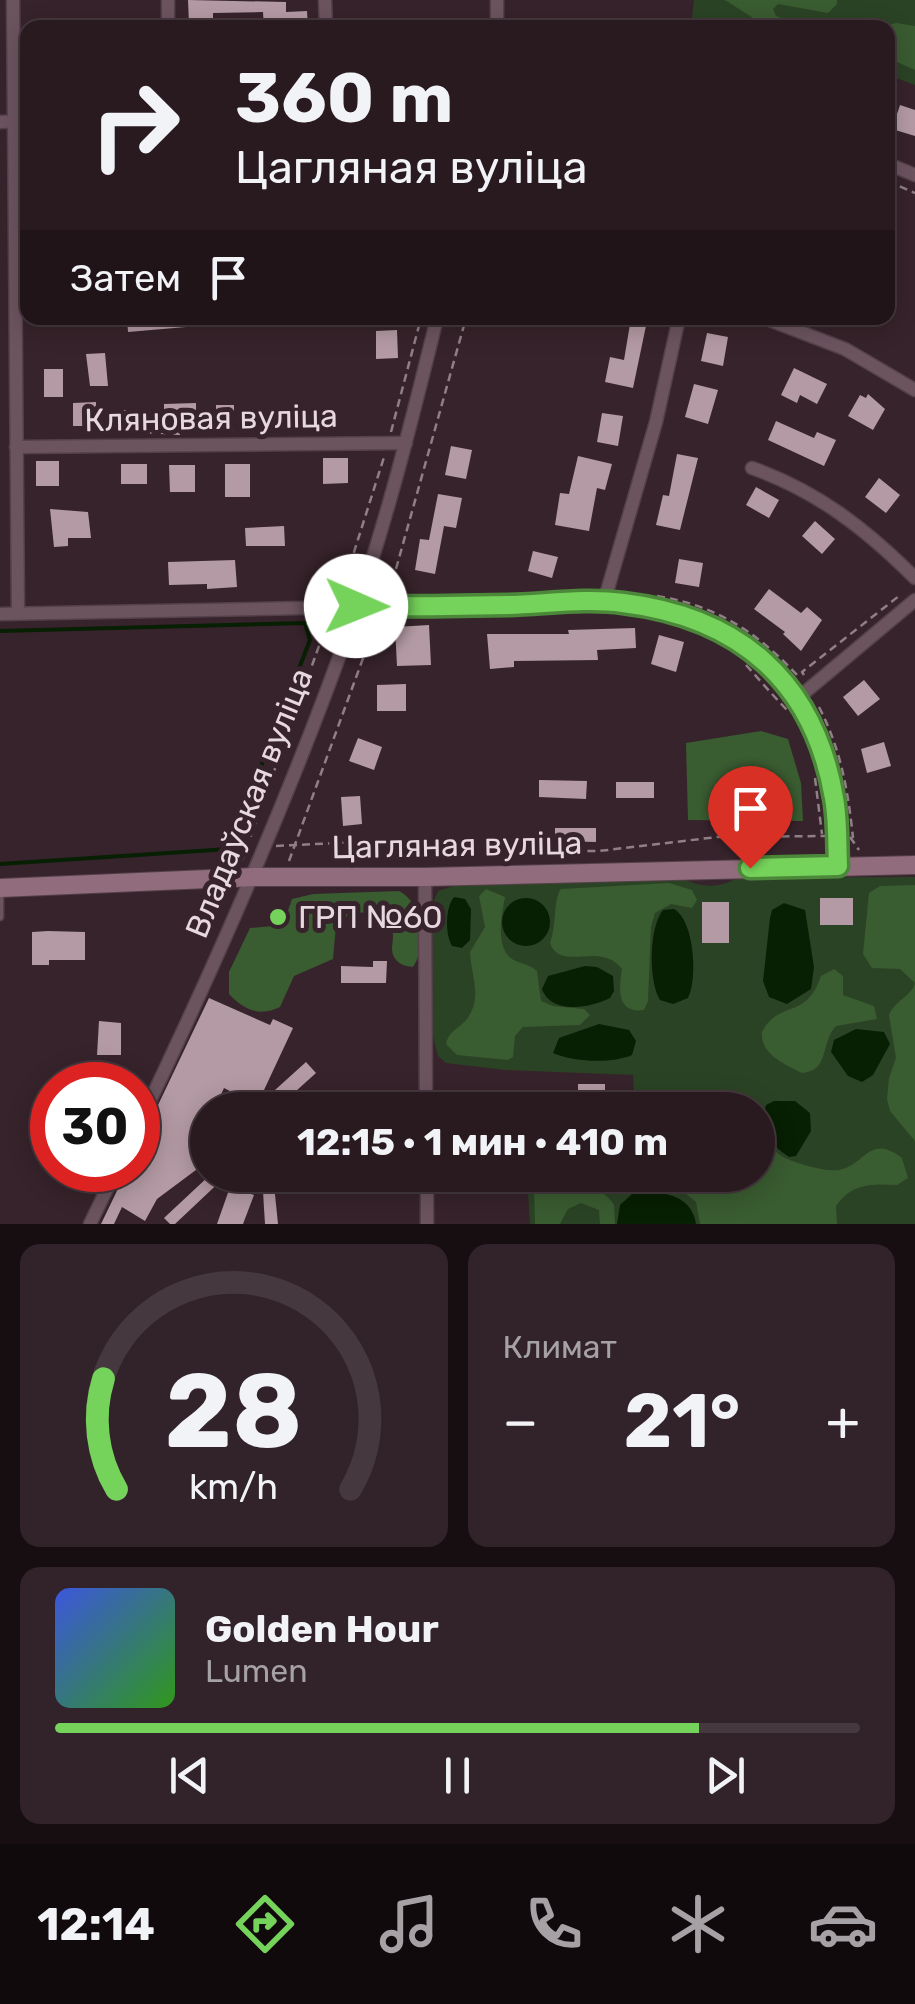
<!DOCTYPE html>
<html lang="ru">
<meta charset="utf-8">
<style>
:root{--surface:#291a20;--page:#312329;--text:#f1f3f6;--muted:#a5a1a5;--line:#45383e;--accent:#75d25a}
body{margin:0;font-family:Rubik,sans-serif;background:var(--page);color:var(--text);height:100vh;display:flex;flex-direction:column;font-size:38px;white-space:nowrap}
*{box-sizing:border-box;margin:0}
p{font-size:32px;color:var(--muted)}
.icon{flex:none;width:55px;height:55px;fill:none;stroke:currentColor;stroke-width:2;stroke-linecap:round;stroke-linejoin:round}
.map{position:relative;height:1224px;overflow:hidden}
.side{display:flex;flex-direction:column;gap:20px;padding:20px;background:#170e12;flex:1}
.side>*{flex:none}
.guide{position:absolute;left:20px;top:20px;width:875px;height:305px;border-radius:20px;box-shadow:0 5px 25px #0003,0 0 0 2px var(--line);background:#291a20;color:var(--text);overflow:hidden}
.speed{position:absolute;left:30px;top:1062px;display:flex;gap:20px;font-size:50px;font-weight:700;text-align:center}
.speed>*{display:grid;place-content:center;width:130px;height:130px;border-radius:50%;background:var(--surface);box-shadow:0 5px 25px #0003,0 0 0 2px var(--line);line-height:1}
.speed .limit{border:15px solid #d22;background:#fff;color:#111}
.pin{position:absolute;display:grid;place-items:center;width:85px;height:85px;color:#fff;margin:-102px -42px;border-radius:50% 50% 50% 0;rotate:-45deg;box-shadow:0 0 10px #0007}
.pin .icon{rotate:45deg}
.me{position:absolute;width:110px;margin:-55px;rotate:91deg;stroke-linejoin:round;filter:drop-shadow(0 0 8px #0008)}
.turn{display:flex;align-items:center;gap:35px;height:210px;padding:0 50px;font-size:45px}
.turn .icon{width:130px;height:130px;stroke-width:2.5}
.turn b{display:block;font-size:70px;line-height:85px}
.then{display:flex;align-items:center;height:95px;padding:0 50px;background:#0003;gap:20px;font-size:38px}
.big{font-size:75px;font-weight:700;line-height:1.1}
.side .card{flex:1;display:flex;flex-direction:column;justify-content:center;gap:15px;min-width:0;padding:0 35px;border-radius:20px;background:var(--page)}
.side .dial{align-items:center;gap:0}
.dial svg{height:260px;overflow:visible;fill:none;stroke:var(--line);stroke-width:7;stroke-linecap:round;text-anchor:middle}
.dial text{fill:var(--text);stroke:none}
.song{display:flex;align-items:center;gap:30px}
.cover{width:120px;height:120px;border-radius:15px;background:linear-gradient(135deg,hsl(230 70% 55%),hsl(110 70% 35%))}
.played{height:10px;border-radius:5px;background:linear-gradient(90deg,var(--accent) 80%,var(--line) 80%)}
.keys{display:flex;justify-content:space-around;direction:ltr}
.heat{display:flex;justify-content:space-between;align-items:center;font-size:55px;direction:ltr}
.side .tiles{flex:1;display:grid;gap:20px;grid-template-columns:1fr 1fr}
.card:last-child{grid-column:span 2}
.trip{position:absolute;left:190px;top:1092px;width:585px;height:100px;border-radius:50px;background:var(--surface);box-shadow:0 5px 25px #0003,0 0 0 2px var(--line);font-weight:700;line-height:100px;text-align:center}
.menu{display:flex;height:160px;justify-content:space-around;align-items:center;background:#100a0d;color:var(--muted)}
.menu .icon{width:70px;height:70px}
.menu .active{color:var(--accent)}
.menu b{font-size:45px;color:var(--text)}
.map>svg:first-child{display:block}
.green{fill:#2b4325}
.forest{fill:#3a5c31}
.water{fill:#071f02}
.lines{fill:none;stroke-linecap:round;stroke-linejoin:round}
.stream{stroke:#071f02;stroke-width:4}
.building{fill:#b49aa4}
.lane-casing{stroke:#534048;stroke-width:9}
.street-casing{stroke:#534048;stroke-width:15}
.secondary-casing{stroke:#534048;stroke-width:20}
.path{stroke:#907f86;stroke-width:2.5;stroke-dasharray:8 5;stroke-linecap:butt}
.lane{stroke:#6c545f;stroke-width:6}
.street{stroke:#6c545f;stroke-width:12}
.secondary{stroke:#916c7c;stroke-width:18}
.route-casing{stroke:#4c883a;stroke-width:25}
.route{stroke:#75d25a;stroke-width:18}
.poi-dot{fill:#75d25a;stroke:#37232b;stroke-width:4}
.labels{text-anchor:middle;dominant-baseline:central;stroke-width:10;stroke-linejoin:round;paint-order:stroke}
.street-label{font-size:32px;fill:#e6d8de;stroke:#37232b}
.poi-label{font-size:32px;fill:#e6d8de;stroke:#37232b;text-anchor:start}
</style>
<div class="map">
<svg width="915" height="1224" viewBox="0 0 915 1224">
<rect width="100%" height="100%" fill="#37232b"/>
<!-- green -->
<g class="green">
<polygon points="694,0 915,0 915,85 888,75 888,28 731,28 692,18"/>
<path d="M915,877v347h-385l-3,-49h231v-65h-123l-2,-35 -127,-5 -60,-7 -8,-7 -5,-20v-133l5,-12 22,-7 224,-5c17,9 37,9 53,-1z"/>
</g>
<!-- forest -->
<g class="forest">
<polygon points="725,0 837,0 837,4 828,13 778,4 773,9 776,16 808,27 767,27"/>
<polygon points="896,23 915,26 915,70 888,58 888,28 883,27"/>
<polygon points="761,731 788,739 801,783 803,821 688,820 686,743"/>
<path d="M669,883l23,7 5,10 -5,8 -21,-4 -16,9 -4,14 -3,74 -4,9c-28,4 -25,-22 -22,-41 -22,-29 -61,4 -72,-26 7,-19 3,-44 11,-54z"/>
<path d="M915,885v256l-25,-30 -3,-12 2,-21 7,-20 -7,-43c5,-14 23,-19 26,-32l-15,-14 -28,-1 -9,-14 6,-61 11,-7z"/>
<path d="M486,889l19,8c-3,17 -11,53 9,63 9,5 15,4 23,11l4,30 12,5 31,3 6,6 -10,10 -57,2 -8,9 -2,21 -5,3 -51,-5 -11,-11c3,-14 13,-15 21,-25 16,-22 4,-43 3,-67l15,-25 -6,-31z"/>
<path d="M399,891c24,12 29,55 14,76 -9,-1 -16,-3 -20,-12 -3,-9 2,-16 -1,-25 -9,-23 -42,-22 -56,-5l-3,34 -39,17 -14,31c-20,10 -36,3 -51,-13v-22l21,-44 33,-3 9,-26 21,-5z"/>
<path d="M834,969l9,7v19l31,11 3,13 -41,7c-16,17 -6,45 -34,47 -18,-9 -42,-19 -40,-41 17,-33 44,-11 59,-56z"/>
<path d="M758,1130c10,8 14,22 27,28 13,6 41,14 54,12 27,-5 30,-37 63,-12l6,20 -11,7c-24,-1 -45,-2 -61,21l1,18h-137l-4,-22 -33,-27h95z"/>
<path d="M542,1184c25,8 57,-5 72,21l1,19h-15l-1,-14 -18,-7 -13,6 -8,15h-25l-1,-35z"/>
</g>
<!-- water -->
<g class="water">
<path d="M454,897l11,2 6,10 -1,31 -8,8 -10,-2c-7,-12 -7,-38 2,-49z"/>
<circle cx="526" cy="922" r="24"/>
<polygon points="784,903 805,910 814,967 811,989 787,1004 769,997 763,981 770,918 772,910"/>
<path d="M674,909c20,11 24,69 14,89l-15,6 -13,-4c-12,-19 -11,-73 3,-90z"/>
<path d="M585,966l12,1 16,9 1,15 -4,7c-20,10 -59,17 -68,-9l6,-13z"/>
<path d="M599,1024l30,6 7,11 -4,14c-20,9 -59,7 -79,-2l6,-15z"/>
<polygon points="856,1029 884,1032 890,1044 873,1075 862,1082 848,1076 831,1052 834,1040"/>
<polygon points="774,1101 795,1101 810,1113 811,1131 796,1156 789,1157 778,1149 762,1121 766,1105"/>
<path d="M632,1194c27,-4 59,-1 64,30h-79l3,-19z"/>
</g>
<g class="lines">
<!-- stream -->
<polyline class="stream" points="0,631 305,623 310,640 229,849 0,864"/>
</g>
<!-- building -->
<g class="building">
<polygon points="188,0 286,2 286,12 307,11 308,28 264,28 263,12 213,13 213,25 189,25"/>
<polygon points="900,105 915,110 915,136 892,129"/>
<polygon points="127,318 186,318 186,327 128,332"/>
<polygon points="631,318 647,321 633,388 605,382 610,357 624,360"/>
<polygon points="397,330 398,358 376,359 376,331"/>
<polygon points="707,333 728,337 723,366 701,361"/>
<polygon points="105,353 108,386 90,386 86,354"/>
<polygon points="794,368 827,384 817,404 800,395 797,403 781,395"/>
<rect x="44" y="369" width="19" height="28"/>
<polygon points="694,384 718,390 708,424 685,417"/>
<polygon points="868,394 885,409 873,430 848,416 860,395 866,398"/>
<polygon points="96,402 96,426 73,426 73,403"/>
<polygon points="196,403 196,412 216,411 216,405 234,405 234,431 215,431 215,423 180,427 180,435 121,432 122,410 164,412 164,404"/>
<polygon points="602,413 623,416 618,446 597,442"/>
<polygon points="776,421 814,438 817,432 836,440 824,466 768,440"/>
<polygon points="451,446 472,450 466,479 445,475"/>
<polygon points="677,454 698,458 680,530 656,525 663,495 669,496"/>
<polygon points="578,456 612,464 605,490 597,488 589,531 555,525 560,493 569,494"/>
<polygon points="323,458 348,458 348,483 323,484"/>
<rect x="36" y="461" width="23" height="25"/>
<rect x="121" y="464" width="26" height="20"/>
<rect x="225" y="464" width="25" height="33"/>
<polygon points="169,465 195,465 195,492 170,492"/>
<polygon points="879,478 900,495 886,513 865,497"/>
<polygon points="756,487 779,500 769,518 746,505"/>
<polygon points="438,494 462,498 456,528 444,526 435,574 415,570 420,539 429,540"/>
<polygon points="50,509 88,512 91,538 68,538 68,546 54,547"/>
<polygon points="815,521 835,539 822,554 802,536"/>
<polygon points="284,526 285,546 246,546 245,528"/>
<polygon points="533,551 558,557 552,578 528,571"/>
<polygon points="679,559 703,563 699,587 675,583"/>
<polygon points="235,560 237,587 207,589 207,584 169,585 168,562"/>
<polygon points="769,589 801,613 807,607 822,620 801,651 783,634 785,632 754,609"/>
<polygon points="429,625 431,665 397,666 395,627"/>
<polygon points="635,628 636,648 597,650 598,660 514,661 514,667 490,669 487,634 569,634 568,630"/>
<polygon points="659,635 684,642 676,672 651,664"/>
<polygon points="864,680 880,699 858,716 843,697"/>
<polygon points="406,684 406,711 377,711 377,685"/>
<polygon points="358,738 382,747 374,770 349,761"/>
<polygon points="884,742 891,766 867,773 861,749"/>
<polygon points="539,780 587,781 586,799 539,797"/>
<rect x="616" y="782" width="38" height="16"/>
<polygon points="360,796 362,824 343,826 341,797"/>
<polygon points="555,828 596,828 596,842 555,841"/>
<rect x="820" y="898" width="33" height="27"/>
<rect x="702" y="902" width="27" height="41"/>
<polygon points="48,931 85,932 85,960 49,960 49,965 32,965 32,932"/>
<polygon points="373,961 387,961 386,983 341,983 341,966 373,967"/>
<polygon points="209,998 270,1025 273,1019 293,1028 257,1105 224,1088 214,1110 208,1110 208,1123 197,1145 208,1161 157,1199 145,1221 122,1207 114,1224 101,1224 127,1170 138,1170 138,1147"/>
<polygon points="99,1021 121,1023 121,1055 97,1055"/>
<polygon points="306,1062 316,1073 275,1110 253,1110"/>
<rect x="578" y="1084" width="27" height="23"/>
<polygon points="210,1175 227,1175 175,1224 170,1224 164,1218"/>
<polygon points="262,1175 273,1175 278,1224 265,1224"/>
<polygon points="230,1187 254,1195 243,1224 217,1224"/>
</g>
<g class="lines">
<defs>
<polyline id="lane" points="0,917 0,890"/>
<g id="street">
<polyline points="13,0 18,613"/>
<polyline points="168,0 168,28"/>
<polyline points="325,0 326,28"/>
<polyline points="497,0 497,28"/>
<polyline points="0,122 28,121"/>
<polyline points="888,164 915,175"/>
<polyline points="764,318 845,349 915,390"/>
<polyline points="16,447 406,443"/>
<path d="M752,468c65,23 114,61 163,110"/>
<polyline points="604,602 656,422 679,318"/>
<path d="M0,614l604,-12c124,9 207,69 230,195 4,22 3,46 4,69"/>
<polyline points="798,698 915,600"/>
<polyline points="425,877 426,1110"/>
<path d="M138,1126c79,-164 152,-330 213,-502 35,-100 61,-204 86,-306"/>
<polyline points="427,1175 427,1224"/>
<polyline points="90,1224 116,1170"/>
</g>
<polyline id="secondary" points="0,888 254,877 425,877 915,865"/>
</defs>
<!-- lane casing -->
<use href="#lane" class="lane-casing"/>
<!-- street casing -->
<use href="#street" class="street-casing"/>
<!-- secondary casing -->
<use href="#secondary" class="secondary-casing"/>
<!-- path -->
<g class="path">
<polyline points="888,181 915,193"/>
<polyline points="391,432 421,318"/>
<polyline points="342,590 385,454"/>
<polyline points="389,594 466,318"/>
<path d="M657,596c58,9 100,36 140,79"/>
<polyline points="746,665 772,694"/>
<polyline points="804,675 802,672 899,596"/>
<polyline points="772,694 787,710"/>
<path d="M819,707c22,43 29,83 34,131"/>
<polyline points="815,778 822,834"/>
<polyline points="850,837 859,850"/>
<polyline points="276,846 397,840 502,850 599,851 717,837 827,836"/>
<polyline points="246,849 328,621"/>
<polyline points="289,861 377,620"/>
<polyline points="240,863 248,849"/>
</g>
<!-- lane -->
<use href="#lane" class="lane"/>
<!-- street -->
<use href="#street" class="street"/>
<!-- secondary -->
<use href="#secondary" class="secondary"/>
</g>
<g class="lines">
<defs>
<path id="route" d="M356,606c51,1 102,0 153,-1 37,-1 77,-7 114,-2 116,14 191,78 211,195 4,22 3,46 4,68l-88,2"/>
</defs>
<!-- route casing -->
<use href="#route" class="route-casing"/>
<!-- route -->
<use href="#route" class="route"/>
</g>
<!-- markers -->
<circle class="poi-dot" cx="278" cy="917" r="10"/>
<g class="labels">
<!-- street labels -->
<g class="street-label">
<text transform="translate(211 418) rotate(-1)">Кляновая вуліца</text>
<text transform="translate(249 803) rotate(-68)">Владаўская вуліца</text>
<text transform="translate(457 845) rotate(-1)">Цагляная вуліца</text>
</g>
<!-- poi labels -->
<g class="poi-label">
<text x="298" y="917">ГРП №60</text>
</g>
</g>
</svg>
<div class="speed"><div class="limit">30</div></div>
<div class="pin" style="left:750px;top:868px;background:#d93025"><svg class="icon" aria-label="arrive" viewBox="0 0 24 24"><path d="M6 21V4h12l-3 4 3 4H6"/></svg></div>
<svg class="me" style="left:356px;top:606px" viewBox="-20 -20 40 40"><circle r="19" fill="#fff"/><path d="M0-13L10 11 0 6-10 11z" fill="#75d25a"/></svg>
<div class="trip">12:15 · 1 мин · 410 m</div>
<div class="guide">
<div class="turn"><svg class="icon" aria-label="right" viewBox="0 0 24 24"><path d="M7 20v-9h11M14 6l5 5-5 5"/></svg><div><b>360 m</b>Цагляная вуліца</div></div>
<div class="then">Затем<svg class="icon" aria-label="arrive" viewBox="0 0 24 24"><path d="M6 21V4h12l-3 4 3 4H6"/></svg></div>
</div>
</div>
<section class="side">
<div class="tiles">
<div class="card dial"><svg viewBox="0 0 100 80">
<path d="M14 69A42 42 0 1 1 86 69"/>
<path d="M14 69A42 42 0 0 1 10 35" stroke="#75d25a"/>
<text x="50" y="56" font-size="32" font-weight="700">28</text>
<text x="50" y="72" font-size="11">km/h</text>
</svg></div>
<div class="card"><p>Климат</p>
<div class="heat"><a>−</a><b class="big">21°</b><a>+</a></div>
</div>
<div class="card">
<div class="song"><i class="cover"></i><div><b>Golden Hour</b><p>Lumen</p></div></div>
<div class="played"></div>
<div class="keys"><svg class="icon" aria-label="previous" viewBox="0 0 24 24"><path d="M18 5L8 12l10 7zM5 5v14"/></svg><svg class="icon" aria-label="pause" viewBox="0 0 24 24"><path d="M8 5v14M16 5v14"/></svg><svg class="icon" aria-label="next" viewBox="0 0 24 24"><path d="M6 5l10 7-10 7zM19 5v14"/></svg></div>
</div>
</div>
</section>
<nav class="menu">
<b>12:14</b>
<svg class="icon active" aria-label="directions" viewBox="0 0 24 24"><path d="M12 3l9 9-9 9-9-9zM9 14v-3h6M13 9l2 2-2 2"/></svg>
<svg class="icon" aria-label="music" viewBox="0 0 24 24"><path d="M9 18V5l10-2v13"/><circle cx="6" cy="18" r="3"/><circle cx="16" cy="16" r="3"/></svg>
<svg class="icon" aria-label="phone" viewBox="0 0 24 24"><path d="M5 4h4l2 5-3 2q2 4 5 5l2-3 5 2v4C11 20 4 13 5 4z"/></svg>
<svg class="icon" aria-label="climate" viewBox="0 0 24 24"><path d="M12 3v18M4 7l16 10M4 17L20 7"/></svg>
<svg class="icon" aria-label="car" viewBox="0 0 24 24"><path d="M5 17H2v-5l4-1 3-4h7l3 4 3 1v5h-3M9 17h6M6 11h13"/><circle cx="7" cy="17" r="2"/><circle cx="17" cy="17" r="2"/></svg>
</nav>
